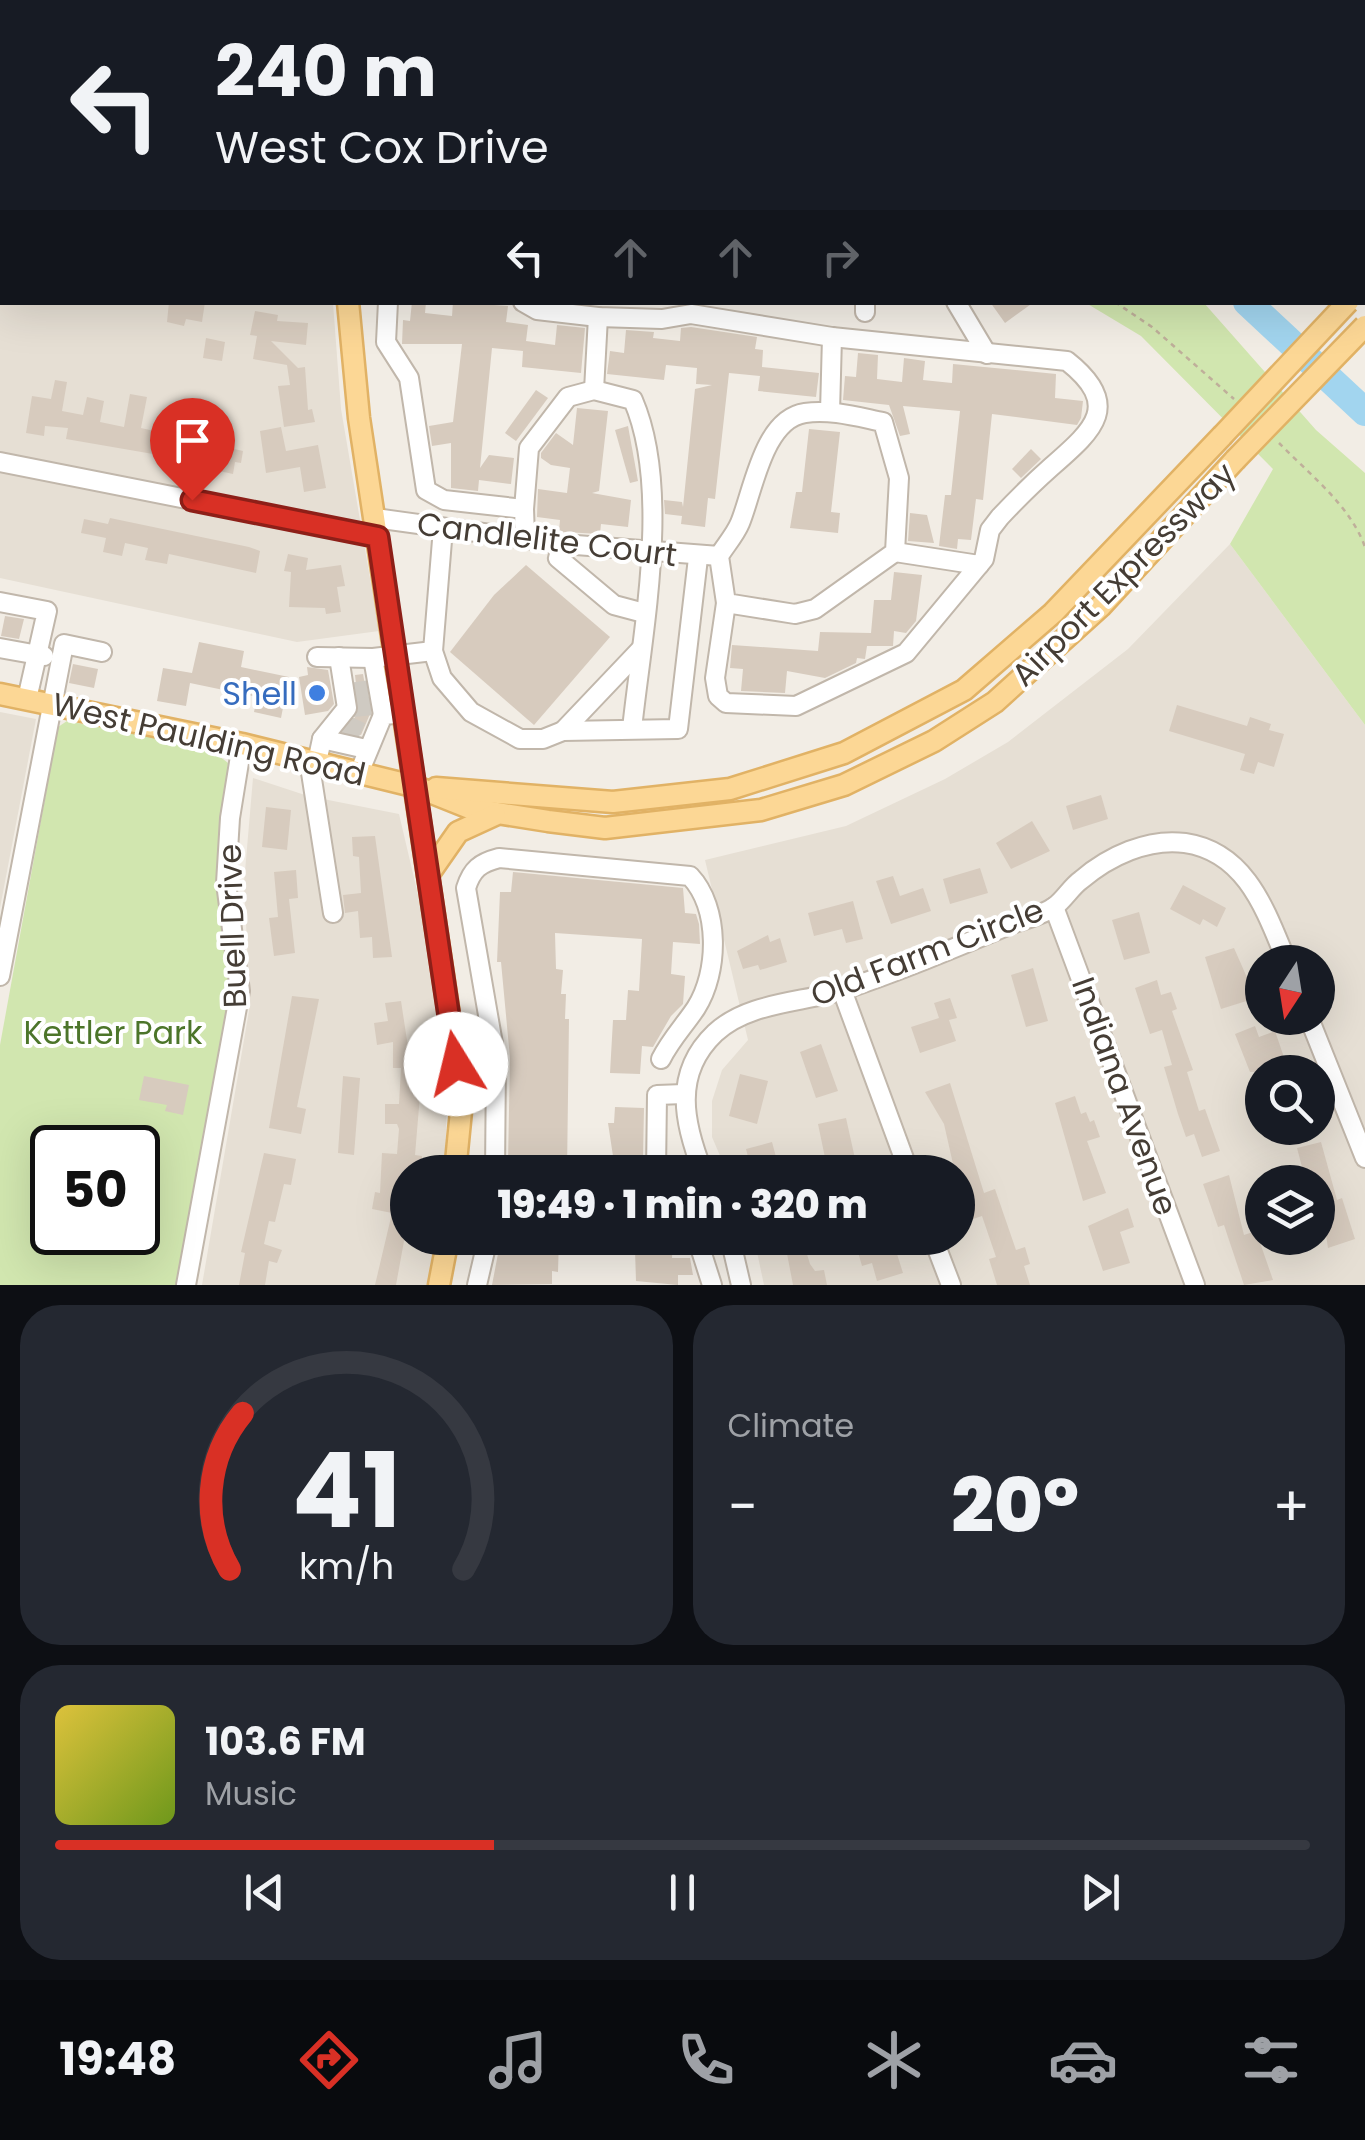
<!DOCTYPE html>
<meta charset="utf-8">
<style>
:root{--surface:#171b24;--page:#242831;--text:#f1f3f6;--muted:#9ea1a6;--line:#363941;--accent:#d93025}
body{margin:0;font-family:Poppins,sans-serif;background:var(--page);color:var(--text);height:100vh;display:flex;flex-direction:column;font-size:38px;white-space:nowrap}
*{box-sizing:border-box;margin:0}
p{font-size:32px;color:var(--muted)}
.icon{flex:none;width:55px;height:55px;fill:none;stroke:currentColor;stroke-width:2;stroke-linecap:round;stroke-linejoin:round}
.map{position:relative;height:1285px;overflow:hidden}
.details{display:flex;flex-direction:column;gap:20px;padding:20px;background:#0d0f14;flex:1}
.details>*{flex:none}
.guide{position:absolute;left:0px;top:0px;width:1365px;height:305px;box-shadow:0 10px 40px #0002;background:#171b24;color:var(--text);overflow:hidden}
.needle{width:65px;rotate:192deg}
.tools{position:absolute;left:1245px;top:945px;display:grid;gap:20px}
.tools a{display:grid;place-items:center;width:90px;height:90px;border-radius:50%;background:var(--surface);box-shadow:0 10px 40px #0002;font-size:50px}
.speed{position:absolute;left:30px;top:1125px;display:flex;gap:20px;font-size:50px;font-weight:700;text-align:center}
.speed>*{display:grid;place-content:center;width:130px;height:130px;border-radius:50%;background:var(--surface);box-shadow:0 10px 40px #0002;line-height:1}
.speed .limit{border:5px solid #111;border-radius:15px;background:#fff;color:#111}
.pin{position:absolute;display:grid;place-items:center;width:85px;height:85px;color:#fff;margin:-102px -42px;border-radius:50% 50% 50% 0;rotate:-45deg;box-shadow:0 0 10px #0007}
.pin .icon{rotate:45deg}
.me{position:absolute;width:110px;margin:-55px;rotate:351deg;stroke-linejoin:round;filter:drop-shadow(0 0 8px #0008)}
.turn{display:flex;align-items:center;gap:35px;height:210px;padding:0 50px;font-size:45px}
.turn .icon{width:130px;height:130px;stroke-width:2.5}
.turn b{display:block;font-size:70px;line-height:85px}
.lanes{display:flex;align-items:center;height:95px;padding:0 50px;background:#0003;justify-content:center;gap:50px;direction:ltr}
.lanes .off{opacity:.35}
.big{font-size:75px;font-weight:800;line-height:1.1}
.details .widget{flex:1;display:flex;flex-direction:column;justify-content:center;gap:15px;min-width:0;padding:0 35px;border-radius:40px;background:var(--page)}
.details .dial{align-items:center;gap:0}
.dial svg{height:260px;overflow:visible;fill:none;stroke:var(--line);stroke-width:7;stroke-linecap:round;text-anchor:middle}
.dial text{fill:var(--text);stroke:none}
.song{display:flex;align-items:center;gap:30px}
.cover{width:120px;height:120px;border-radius:15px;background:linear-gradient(135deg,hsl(50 70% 55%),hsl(80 70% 35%))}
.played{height:10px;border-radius:5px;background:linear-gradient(90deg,var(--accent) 35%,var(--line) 35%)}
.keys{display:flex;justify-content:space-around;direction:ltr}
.heat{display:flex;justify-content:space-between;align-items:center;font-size:55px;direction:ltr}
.details .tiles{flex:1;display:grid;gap:20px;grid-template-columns:1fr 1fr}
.widget:last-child{grid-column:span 2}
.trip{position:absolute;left:390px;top:1155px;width:585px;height:100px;border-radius:50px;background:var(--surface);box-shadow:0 10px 40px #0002;font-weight:800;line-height:100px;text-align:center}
.dock{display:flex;height:160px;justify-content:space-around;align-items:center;background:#090b0e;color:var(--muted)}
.dock .icon{width:70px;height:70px}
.dock .current{color:var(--accent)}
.dock b{font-size:45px;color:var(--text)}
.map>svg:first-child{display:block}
.residential{fill:#e6dfd4;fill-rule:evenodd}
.green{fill:#d1e6af;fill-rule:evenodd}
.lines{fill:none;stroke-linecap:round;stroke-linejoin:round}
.river{stroke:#a2d5ef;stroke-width:28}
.building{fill:#d7cbbe}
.minor-tunnel{stroke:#cfcac2;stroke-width:18;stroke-dasharray:18 9;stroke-linecap:butt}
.minor-casing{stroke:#c1b7ab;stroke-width:22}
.major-casing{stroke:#e1b265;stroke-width:25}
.path{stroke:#bfaf9a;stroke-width:2.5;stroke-dasharray:5 5;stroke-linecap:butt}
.minor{stroke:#fff;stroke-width:18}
.major{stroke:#fcd795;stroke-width:20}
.major-bridge-casing{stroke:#e1b265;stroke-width:25;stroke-linecap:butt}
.major-bridge{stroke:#fcd795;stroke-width:20}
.route-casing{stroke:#8d1f18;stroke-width:25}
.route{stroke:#d93025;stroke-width:18}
.shop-dot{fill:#3f7fe0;stroke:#fff;stroke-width:4}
.labels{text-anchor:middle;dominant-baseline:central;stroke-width:8;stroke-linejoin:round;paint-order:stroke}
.street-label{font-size:32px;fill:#453d35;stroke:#fff}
.shop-label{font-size:32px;fill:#366cbe;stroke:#fff;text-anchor:end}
.park-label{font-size:32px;fill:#4c752a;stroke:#fff}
</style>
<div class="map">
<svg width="1365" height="1285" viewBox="0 0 1365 1285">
<rect width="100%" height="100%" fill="#f2ede5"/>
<!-- residential -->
<g class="residential">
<polygon points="0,0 343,0 2,2 2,302 333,303 341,409 379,631 297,642 0,578"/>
<path d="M1230,544l135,181v560h-601l-10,-47h204v-66h-231l-15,-35v-36l10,-31 26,-30 -43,-180 141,-34 99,-47 63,-37 120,-93zM1262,962h56v56h-56zM1262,1072h56v56h-56zM1262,1182h56v56h-56z"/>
<polygon points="0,712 36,719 0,908"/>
<polygon points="253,778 308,796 399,814 426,929 447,1095 445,1172 408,1172 408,1238 438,1238 429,1285 202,1285 250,1005 244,883"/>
</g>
<!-- green -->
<g class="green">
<polygon points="1086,303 1204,303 1316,430 1365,473 1365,725 1230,544 1273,469 1141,336"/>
<path d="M67,721c39,8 133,16 161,42l-9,87 3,76 9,66 -53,293h-178v-240l58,-318zM52,1148h86v84h-86z"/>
</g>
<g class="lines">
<!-- river -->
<g class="river">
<polyline points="1035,0 1036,2"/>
<polyline points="1247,302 1365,412"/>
</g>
</g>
<!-- building -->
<g class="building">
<polygon points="169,302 205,302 202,322 186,319 184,326 167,322"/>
<polygon points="412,302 426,302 425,313 452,316 453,302 508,306 506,322 528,325 526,341 555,345 557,325 585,328 581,373 522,367 523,351 492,348 480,468 489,455 514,458 511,484 479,480 478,491 451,488 451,443 432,446 429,426 453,422 462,344 402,344 403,320 410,321"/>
<polygon points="990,302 1034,302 1005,323"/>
<polygon points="255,311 278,315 277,321 308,323 306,345 271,341 298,368 305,367 308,410 312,409 315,422 284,427 278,386 290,385 287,365 253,359 257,336 250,335"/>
<polygon points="691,327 757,337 755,349 763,350 762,367 819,373 816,397 758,391 760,376 729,373 715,499 708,498 705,527 681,524 682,516 665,514 664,500 682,502 683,507 695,389 712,385 696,384 697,368 666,365 664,380 607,374 610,351 624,353 626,330 654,332 653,338 680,341 681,328"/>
<polygon points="206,338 225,342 222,361 203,358"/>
<polygon points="858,353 878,355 877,379 902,382 904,358 925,361 923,380 952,383 953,364 1056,374 1055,398 1083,401 1081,418 1077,425 992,414 983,500 976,499 971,540 958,539 957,549 939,546 945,495 951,495 960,411 903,406 910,434 900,436 889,405 843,400 845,376 856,377"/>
<polygon points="55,380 67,382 62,411 83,415 87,397 104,401 100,422 124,427 130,394 147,397 141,428 243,451 241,463 235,462 233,474 210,469 211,464 66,439 68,428 45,426 44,436 26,433 32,396 51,399"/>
<polygon points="536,390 548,398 516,441 505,433"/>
<polygon points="577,408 608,411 599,491 592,493 631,500 628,527 601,524 600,534 564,532 559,531 560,520 537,517 538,489 567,493 570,468 551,465 541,458 541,453 556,433 573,445"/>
<polygon points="628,426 638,481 630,483 615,430"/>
<polygon points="281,427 286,451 318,445 326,488 304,492 300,467 266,473 260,431"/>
<polygon points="809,429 840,432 831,512 840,513 838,533 790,528 796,492 802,492"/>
<polygon points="1031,449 1041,459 1021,478 1012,469"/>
<polygon points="910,513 927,515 934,543 908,541"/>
<polygon points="110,518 249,547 260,551 256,573 169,554 167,564 145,560 148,548 125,543 122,556 103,552 106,538 81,533 84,519 108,524"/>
<polygon points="288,554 308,558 306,570 341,565 345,586 337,587 341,612 326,614 325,608 289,607 291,572 284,571"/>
<polygon points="526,565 610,637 534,725 450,652 494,595"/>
<polygon points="894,572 922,575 916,621 906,633 894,631 893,646 867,646 865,659 857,658 856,663 825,678 787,671 785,693 741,691 743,669 730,668 732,645 818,651 820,632 871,633 874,600 891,600"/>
<polygon points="5,616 24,619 19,639 1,636"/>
<polygon points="199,642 244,651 241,667 289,677 281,718 254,712 257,697 190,683 186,706 157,701 163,668 192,673"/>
<polygon points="73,664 98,669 94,688 69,683"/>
<polygon points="307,667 328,670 334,704 328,711 305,715 299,677 308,675"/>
<polygon points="363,674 370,714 361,735 344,731 359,712 355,675"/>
<polygon points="1177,705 1247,726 1250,717 1271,724 1269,730 1284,734 1274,767 1258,762 1254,774 1240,770 1245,754 1169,731"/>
<polygon points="1101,795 1108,819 1073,830 1066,806"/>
<polygon points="266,807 291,810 287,850 262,847"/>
<polygon points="1032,821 1050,851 1011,869 996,843"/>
<polygon points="375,836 392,957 373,958 372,937 360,938 358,911 345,913 343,895 361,893 359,857 353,856 352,837"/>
<polygon points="980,868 988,893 950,904 943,879"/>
<polygon points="296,870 298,898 289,899 295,953 274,956 269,918 278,917 274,872"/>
<polygon points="513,872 683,888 685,913 696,914 699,924 700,944 673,942 671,974 685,976 683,1004 671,1016 653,1047 642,1046 640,1074 610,1073 613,1020 626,1020 628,990 639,991 642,939 555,933 556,969 563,970 561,994 566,994 565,1019 569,1019 567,1172 536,1172 536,1163 508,1163 510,1058 501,962 497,962 500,892 511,892"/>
<polygon points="893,876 900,896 923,888 931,911 891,924 876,881"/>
<polygon points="1183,885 1226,908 1217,927 1203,919 1200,925 1170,909"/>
<polygon points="853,901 863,939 846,943 842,929 814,936 808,913"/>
<polygon points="1139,912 1150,953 1124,960 1112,920"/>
<polygon points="768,935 770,942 780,938 787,962 760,970 758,965 743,969 737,951"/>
<polygon points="1234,948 1256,998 1221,1009 1205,957"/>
<polygon points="1033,968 1048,1021 1026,1027 1011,975"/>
<polygon points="1157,980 1161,995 1171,992 1177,1009 1172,1011 1193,1070 1187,1072 1199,1111 1205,1109 1220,1151 1202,1157 1194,1134 1186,1137 1178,1114 1164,1067 1172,1065 1162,1030 1150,1034 1135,988"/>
<polygon points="292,996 319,999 297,1107 306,1109 301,1134 269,1128"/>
<polygon points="950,998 957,1018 949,1020 956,1041 920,1053 911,1027 939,1018 934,1003"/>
<polygon points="401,1001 408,1047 424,1047 415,1155 422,1156 421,1172 403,1174 400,1195 408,1197 408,1219 396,1285 375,1285 392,1213 372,1209 375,1192 380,1193 382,1153 397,1154 399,1129 397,1124 385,1124 385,1104 399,1104 401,1068 393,1068 393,1042 377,1045 374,1023 388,1021 385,1003"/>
<polygon points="1255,1026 1259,1037 1275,1031 1289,1072 1250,1072 1235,1034"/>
<polygon points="821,1044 838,1091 816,1098 800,1052"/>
<polygon points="740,1074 768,1081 757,1124 729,1116"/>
<polygon points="144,1076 189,1085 183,1115 165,1111 167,1105 139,1100"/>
<polygon points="343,1076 360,1078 354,1155 338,1153"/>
<polygon points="950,1083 984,1193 995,1189 1016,1250 1025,1247 1030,1264 1024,1266 1030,1285 997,1285 989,1259 996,1257 982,1216 973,1219 958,1186 944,1124 925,1092"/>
<polygon points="1075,1096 1081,1114 1086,1112 1090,1122 1094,1120 1100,1137 1087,1141 1106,1193 1083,1201 1055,1103"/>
<polygon points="615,1107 644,1108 643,1157 613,1156 608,1123 614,1123"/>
<polygon points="846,1118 858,1172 828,1172 818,1124"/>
<polygon points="772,1142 780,1172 752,1172 746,1149"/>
<polygon points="1321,1142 1337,1200 1342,1198 1355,1239 1328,1248 1318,1182 1306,1182 1297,1148"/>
<polygon points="264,1153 296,1159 291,1185 284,1184 275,1222 269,1221 264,1244 282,1250 277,1263 269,1261 265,1285 239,1285 245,1253 241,1252"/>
<polygon points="1229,1175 1244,1235 1256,1231 1273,1280 1244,1285 1224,1225 1218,1227 1203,1184"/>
<polygon points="1128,1208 1134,1227 1120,1232 1130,1263 1103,1271 1088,1226"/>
<polygon points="501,1238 559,1238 558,1272 552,1271 552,1284 492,1285"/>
<polygon points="621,1238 673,1238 672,1258 690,1258 693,1275 678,1275 678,1285 636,1281 635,1250 621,1250"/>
<polygon points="784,1238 802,1238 810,1264 815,1271 824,1270 827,1285 793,1285"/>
<polygon points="861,1238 892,1238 903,1273 877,1281 872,1263 862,1266 858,1252 865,1250"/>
</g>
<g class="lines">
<!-- minor-tunnel -->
<g class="minor-tunnel">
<polyline points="350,692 371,689"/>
<polyline points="353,708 374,706"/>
<polyline points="345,724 365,733"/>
</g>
<defs>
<g id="minor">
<polyline points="42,0 55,2"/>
<polyline points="742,0 744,2"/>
<polyline points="451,2 451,0"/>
<polyline points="529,2 529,0"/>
<polyline points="0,211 2,212"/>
<polyline points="0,230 2,231"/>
<polyline points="388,302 386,342 409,378 426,490 444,500 524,509 525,537"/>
<path d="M523,302l14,8 61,7 64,2 29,-5 141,23 235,24c57,45 25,70 -17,107 -18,16 -34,32 -50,49l-10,13 -6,29 -78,94 -110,53 -70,-3 -8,-7 -3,-18 11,-75"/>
<polyline points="956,302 987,354"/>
<polyline points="865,312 865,302"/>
<polyline points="594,390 598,317"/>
<polyline points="830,412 832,337"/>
<polyline points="0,462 378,537"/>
<path d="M524,509l5,-61 39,-51 26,-7 39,10c39,90 9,233 -1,329"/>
<path d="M375,518l188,26 156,12c6,-10 16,-21 21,-33 13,-31 23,-104 65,-110 25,-4 53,4 78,9l16,56 -4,74 -80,57 -20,5 -69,-11 -7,-47"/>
<polyline points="443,528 433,651 442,678 471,712 520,739 543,739 563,731 678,729 698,558"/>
<polyline points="563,544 558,558 614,605 644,613"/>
<polyline points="895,552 979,565"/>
<polyline points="0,602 47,611 27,699"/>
<polyline points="0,648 44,656"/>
<polyline points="317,657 373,658"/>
<polyline points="383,715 373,658 433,651"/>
<polyline points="563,731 640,650"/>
<polyline points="322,739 366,749"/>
<polyline points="309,760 333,913"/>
<polyline points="317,762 322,739 347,708 339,657"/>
<polyline points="359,773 383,715 395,714"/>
<polyline points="1054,907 1195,1285"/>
<polyline points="0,976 64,644 102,652"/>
<polyline points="842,990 909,1172"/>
<polyline points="1309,1018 1365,1158"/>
<path d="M495,1172l1,-111 -30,-173c6,-19 14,-25 33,-30l191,18c30,32 29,96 6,132 -12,18 -25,31 -35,51"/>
<polyline points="664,1172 656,1172 657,1095 684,1094"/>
<path d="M703,1172c-19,-48 -31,-98 12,-139 33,-31 86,-30 128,-43 57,-19 114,-43 169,-66 13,-5 31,-9 42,-17 10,-7 17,-20 27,-27 28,-24 67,-42 104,-37 62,9 81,69 102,119"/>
<polyline points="697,1238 712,1285"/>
<polyline points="730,1238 741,1285"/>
<polyline points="933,1238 951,1285"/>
<polyline points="186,1285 240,991 226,883 230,818 242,744"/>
<polyline points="477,1285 488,1238"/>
</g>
<g id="major">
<polyline points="360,2 360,0"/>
<polyline points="1362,287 1365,284"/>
<polyline points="348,302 359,418 462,1101 455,1172"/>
<polyline points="0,694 242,744 417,787 472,809 548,821 605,828 761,810 844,785 934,741 995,702 1101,606 1235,460"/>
<polyline points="436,788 613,802 730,789 844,753 964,690 1053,613 1222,436"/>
<polyline points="428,875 458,832 495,815"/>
<polyline points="439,1285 448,1238"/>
</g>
</defs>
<!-- minor casing -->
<use href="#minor" class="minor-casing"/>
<!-- major casing -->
<use href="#major" class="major-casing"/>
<!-- path -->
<g class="path">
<polyline points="858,0 860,2"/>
<polyline points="1115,302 1152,327 1234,399"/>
<path d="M1279,443c30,31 71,62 86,104"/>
</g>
<!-- minor -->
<use href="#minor" class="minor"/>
<!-- major -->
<use href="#major" class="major"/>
<defs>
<g id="major-bridge">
<polyline points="1222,436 1348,302"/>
<polyline points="1235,460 1365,326"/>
</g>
</defs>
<!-- major-bridge casing -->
<use href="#major-bridge" class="major-bridge-casing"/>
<!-- major-bridge -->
<use href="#major-bridge" class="major-bridge"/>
</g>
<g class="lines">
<defs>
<polyline id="route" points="192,500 378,537 456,1064"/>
</defs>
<!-- route casing -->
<use href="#route" class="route-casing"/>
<!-- route -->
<use href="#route" class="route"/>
</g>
<!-- markers -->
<circle class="shop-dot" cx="317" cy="693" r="10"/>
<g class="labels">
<!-- street labels -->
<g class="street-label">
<text transform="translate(547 539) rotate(7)">Candlelite Court</text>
<text transform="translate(1123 574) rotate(-45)">Airport Expressway</text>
<text transform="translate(209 739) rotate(13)">West Paulding Road</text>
<text transform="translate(232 926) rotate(-92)">Buell Drive</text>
<text transform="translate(927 952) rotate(-21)">Old Farm Circle</text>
<text transform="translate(1125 1096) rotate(70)">Indiana Avenue</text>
</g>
<!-- shop labels -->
<g class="shop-label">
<text x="297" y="693">Shell</text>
</g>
<!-- park labels -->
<g class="park-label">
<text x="113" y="1032">Kettler Park</text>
</g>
</g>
</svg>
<div class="tools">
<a><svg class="needle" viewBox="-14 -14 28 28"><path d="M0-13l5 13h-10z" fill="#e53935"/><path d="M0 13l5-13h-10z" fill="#9ea1a6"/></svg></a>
<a><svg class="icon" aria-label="search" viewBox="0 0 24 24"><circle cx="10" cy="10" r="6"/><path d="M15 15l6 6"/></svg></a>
<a><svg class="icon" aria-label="layers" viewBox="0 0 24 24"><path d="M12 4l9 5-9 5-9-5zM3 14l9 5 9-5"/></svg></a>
</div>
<div class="speed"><div class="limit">50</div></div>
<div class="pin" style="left:192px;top:500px;background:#d93025"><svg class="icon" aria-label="arrive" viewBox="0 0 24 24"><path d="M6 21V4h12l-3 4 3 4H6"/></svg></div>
<svg class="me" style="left:456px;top:1064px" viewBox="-20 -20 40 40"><circle r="19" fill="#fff"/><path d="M0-13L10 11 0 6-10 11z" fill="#d93025"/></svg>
<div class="trip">19:49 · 1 min · 320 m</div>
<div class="guide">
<div class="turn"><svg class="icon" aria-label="left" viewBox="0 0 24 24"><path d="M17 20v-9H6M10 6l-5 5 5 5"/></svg><div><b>240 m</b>West Cox Drive</div></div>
<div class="lanes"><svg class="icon" aria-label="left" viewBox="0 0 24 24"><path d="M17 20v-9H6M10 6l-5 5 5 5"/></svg><svg class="icon off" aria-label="ahead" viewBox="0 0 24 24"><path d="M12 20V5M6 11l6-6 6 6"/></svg><svg class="icon off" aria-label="ahead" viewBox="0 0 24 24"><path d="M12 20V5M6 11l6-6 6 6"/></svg><svg class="icon off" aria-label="right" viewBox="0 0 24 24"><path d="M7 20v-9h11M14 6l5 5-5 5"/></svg></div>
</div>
</div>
<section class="details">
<div class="tiles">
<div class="widget dial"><svg viewBox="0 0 100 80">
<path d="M14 69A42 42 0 1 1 86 69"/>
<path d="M14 69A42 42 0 0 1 18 21" stroke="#d93025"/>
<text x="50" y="56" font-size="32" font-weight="700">41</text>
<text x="50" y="72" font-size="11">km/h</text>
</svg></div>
<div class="widget"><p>Climate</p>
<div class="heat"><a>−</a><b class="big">20°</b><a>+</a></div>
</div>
<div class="widget">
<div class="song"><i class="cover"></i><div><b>103.6 FM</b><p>Music</p></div></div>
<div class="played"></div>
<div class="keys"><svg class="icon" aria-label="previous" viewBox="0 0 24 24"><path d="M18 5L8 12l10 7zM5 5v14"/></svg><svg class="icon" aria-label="pause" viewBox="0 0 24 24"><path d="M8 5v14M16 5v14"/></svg><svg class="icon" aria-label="next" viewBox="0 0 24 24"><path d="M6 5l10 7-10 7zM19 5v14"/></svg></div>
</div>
</div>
</section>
<nav class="dock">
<b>19:48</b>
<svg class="icon current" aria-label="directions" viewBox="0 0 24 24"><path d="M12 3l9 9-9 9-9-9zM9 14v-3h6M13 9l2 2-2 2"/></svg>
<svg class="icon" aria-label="music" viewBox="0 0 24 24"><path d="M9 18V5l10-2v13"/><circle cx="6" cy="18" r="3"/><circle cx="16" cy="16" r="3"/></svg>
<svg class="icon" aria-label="phone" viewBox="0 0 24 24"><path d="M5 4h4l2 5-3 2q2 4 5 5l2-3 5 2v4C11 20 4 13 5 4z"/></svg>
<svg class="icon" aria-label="climate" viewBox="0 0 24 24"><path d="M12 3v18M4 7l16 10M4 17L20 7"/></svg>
<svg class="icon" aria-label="car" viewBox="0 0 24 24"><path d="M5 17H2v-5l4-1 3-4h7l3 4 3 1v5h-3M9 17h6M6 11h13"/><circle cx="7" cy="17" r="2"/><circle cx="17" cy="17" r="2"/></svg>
<svg class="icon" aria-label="filters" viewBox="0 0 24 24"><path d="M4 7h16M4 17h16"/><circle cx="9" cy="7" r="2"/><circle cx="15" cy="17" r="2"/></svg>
</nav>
